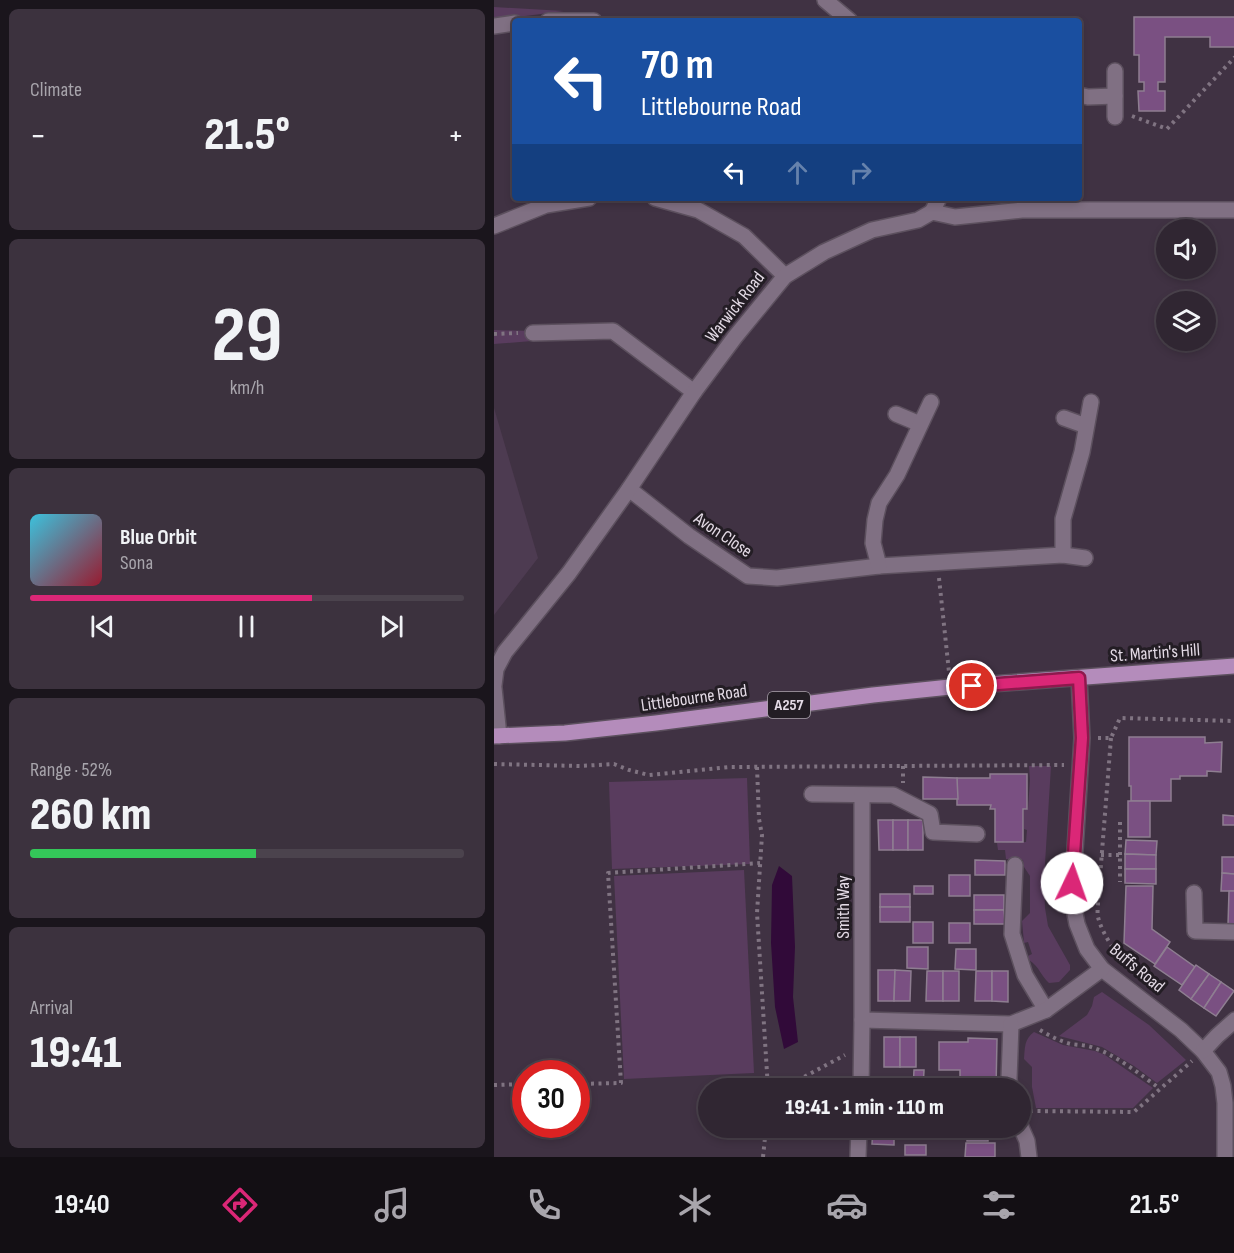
<!DOCTYPE html>
<meta charset="utf-8">
<style>
:root{--surface:#302632;--page:#3c323e;--text:#f1f3f6;--muted:#a8a5ac;--line:#4b434d;--accent:#db2777}
body{margin:0;font-family:"Sofia Sans Condensed",sans-serif;background:var(--page);color:var(--text);height:100vh;display:flex;flex-direction:column;font-size:22px;white-space:nowrap}
*{box-sizing:border-box;margin:0}
p{font-size:20px;color:var(--muted)}
.icon{flex:none;width:33px;height:33px;fill:none;stroke:currentColor;stroke-width:2;stroke-linecap:round;stroke-linejoin:round}
.map{position:relative;flex:1;overflow:hidden}
.drawer{display:flex;flex-direction:column;gap:9px;padding:9px;background:#1a151c;width:494px}
.drawer>*{flex:none}
.guide{position:absolute;left:18px;top:18px;width:570px;height:183px;border-radius:6px;box-shadow:0 3px 9px #0003,0 0 0 2px var(--line);background:#1a4fa0;color:#fff;overflow:hidden}
.controls{position:absolute;left:662px;top:219px;display:grid;gap:12px}
.controls a{display:grid;place-items:center;width:60px;height:60px;border-radius:50%;background:var(--surface);box-shadow:0 3px 9px #0003,0 0 0 2px var(--line);font-size:30px}
.speed{position:absolute;left:18px;top:1060px;display:flex;gap:12px;font-size:30px;font-weight:700;text-align:center}
.speed>*{display:grid;place-content:center;width:78px;height:78px;border-radius:50%;background:var(--surface);box-shadow:0 3px 9px #0003,0 0 0 2px var(--line);line-height:1}
.speed .limit{border:9px solid #d22;background:#fff;color:#111}
.pin{position:absolute;display:grid;place-items:center;width:51px;height:51px;color:#fff;margin:-26px;border:3px solid #fff;border-radius:50%;box-shadow:0 2px 6px #0007}
.me{position:absolute;width:66px;margin:-33px;rotate:3deg;stroke-linejoin:round;filter:drop-shadow(0 0 4px #0008)}
.turn{display:flex;align-items:center;gap:21px;height:126px;padding:0 30px;font-size:27px}
.turn .icon{width:78px;height:78px;stroke-width:2.5}
.turn b{display:block;font-size:42px;line-height:51px}
.lanes{display:flex;align-items:center;height:57px;padding:0 30px;background:#0003;justify-content:center;gap:30px;direction:ltr}
.lanes .off{opacity:.35}
.big{font-size:45px;font-weight:800;line-height:1.1}
.drawer .card{flex:1;display:flex;flex-direction:column;justify-content:center;gap:9px;min-width:0;padding:0 21px;border-radius:9px;background:var(--page)}
.drawer .dial{align-items:center;gap:0}
.dial b{font-size:78px;line-height:1}
.song{display:flex;align-items:center;gap:18px}
.cover{width:72px;height:72px;border-radius:9px;background:linear-gradient(135deg,hsl(190 70% 55%),hsl(350 70% 35%))}
.played{height:6px;border-radius:3px;background:linear-gradient(90deg,var(--accent) 65%,var(--line) 65%)}
.keys{display:flex;justify-content:space-around;direction:ltr}
.heat{display:flex;justify-content:space-between;align-items:center;font-size:33px;direction:ltr}
.charge{height:9px;border-radius:4px;background:linear-gradient(90deg,#34c759 52%,var(--line) 0)}
.trip{position:absolute;left:204px;top:1078px;width:333px;height:60px;border-radius:30px;background:var(--surface);box-shadow:0 3px 9px #0003,0 0 0 2px var(--line);font-weight:800;line-height:60px;text-align:center}
.tabs{display:flex;height:96px;justify-content:space-around;align-items:center;background:#130f14;color:var(--muted)}
.tabs .icon{width:42px;height:42px}
.tabs .current{color:var(--accent)}
.tabs b{font-size:27px;color:var(--text)}
main{display:flex;flex:1;min-height:0}
.map>svg:first-child{display:block}
.built{fill:#4d3b51}
.green{fill:#593c5e}
.water{fill:#310a39}
.building{fill:#7a5082;stroke:#8e7e91;stroke-width:1.5}
.lines{fill:none;stroke-linecap:round;stroke-linejoin:round}
.minor-casing{stroke:#5c505e;stroke-width:18}
.major-casing{stroke:#5c505e;stroke-width:18}
.path{stroke:#807482;stroke-width:4;stroke-dasharray:3 4.5;stroke-linecap:butt}
.minor{stroke:#807083;stroke-width:15}
.major{stroke:#b48cbb;stroke-width:15}
.route-casing{stroke:#8e194d;stroke-width:15}
.route{stroke:#db2777;stroke-width:10}
.labels{text-anchor:middle;dominant-baseline:central;stroke-width:6;stroke-linejoin:round;paint-order:stroke}
.shield{fill:#231d24;stroke:#aaa2ac;stroke-width:1.5}
.shield-label{font-size:16px;font-weight:bold;fill:#e4dbe6}
.street-label{font-size:18px;fill:#e4dbe6;stroke:#231d24}
</style>
<main>
<section class="drawer">
<div class="card"><p>Climate</p>
<div class="heat"><a>−</a><b class="big">21.5°</b><a>+</a></div>
</div>
<div class="card dial"><b>29</b><p>km/h</p></div>
<div class="card">
<div class="song"><i class="cover"></i><div><b>Blue Orbit</b><p>Sona</p></div></div>
<div class="played"></div>
<div class="keys"><svg class="icon" aria-label="previous" viewBox="0 0 24 24"><path d="M18 5L8 12l10 7zM5 5v14"/></svg><svg class="icon" aria-label="pause" viewBox="0 0 24 24"><path d="M8 5v14M16 5v14"/></svg><svg class="icon" aria-label="next" viewBox="0 0 24 24"><path d="M6 5l10 7-10 7zM19 5v14"/></svg></div>
</div>
<div class="card"><p>Range · 52%</p><b class="big">260 km</b><div class="charge"></div></div>
<div class="card"><p>Arrival</p><b class="big">19:41</b></div>
</section>
<div class="map">
<svg width="741" height="1157" viewBox="0 0 741 1157">
<rect width="100%" height="100%" fill="#403243"/>
<!-- built -->
<polygon class="built" points="0,408 44,558 0,615"/>
<!-- green -->
<g class="green">
<polygon points="0,7 70,11 0,20"/>
<polygon points="0,330 38,331 38,341 0,344"/>
<path d="M535,766h22l-7,114 1,28 3,18 22,39v5l-11,12 -10,1c-8,-7 -10,-17 -20,-23l-1,-4 4,-2 -4,-12 -4,1 -2,-22 8,-8v-37l-6,-9 -1,-7 -17,-1 -1,-9h-7l-1,-7 29,-1 1,-12 -3,-1v-19l4,-1 2,-29z"/>
<polygon points="253,778 256,864 118,869 115,782"/>
<polygon points="250,870 260,1073 130,1079 120,876"/>
<polygon points="608,992 655,1025 692,1060 663,1083 640,1066 608,1047 565,1036 593,1015 598,1006 600,997"/>
<path d="M540,1032l29,13 32,6 10,4 48,33 -20,20h-97l-4,-21v-20l-8,-8c1,-11 0,-20 10,-27z"/>
</g>
<!-- water -->
<polygon class="water" points="285,866 298,876 301,947 299,997 304,1042 290,1049 281,1007 277,943 278,885"/>
<!-- building -->
<g class="building">
<polygon points="640,17 741,17 741,47 716,47 716,37 671,37 671,82 664,82 664,91 671,91 671,111 645,111 644,91 650,91 650,82 645,82 645,55 640,55"/>
<polygon points="635,737 711,737 711,743 728,742 727,772 713,771 713,776 686,776 686,779 677,779 677,801 637,801 637,786 635,786"/>
<polygon points="496,774 533,774 533,809 529,809 529,842 501,842 501,809 496,809 497,805 463,805 463,778 496,778"/>
<polygon points="429,777 463,778 464,799 429,799"/>
<rect x="634" y="801" width="22" height="36"/>
<polygon points="729,815 741,816 741,825 729,825"/>
<polygon points="384,820 399,820 399,850 385,850"/>
<rect x="399" y="820" width="15" height="30"/>
<rect x="414" y="820" width="15" height="30"/>
<polygon points="632,840 663,841 662,855 631,854"/>
<polygon points="631,854 662,855 662,869 631,869"/>
<polygon points="728,857 741,857 741,874 728,873"/>
<polygon points="481,860 511,861 511,875 481,875"/>
<polygon points="631,869 662,869 662,884 631,883"/>
<polygon points="728,873 741,874 741,891 727,891"/>
<rect x="455" y="875" width="21" height="21"/>
<rect x="420" y="886" width="19" height="8"/>
<polygon points="632,886 659,886 658,929 676,942 661,964 630,943"/>
<polygon points="735,891 741,891 741,925 734,925"/>
<rect x="386" y="894" width="30" height="13"/>
<rect x="480" y="895" width="30" height="15"/>
<rect x="386" y="907" width="30" height="15"/>
<polygon points="480,910 510,910 511,924 480,924"/>
<rect x="419" y="922" width="20" height="21"/>
<rect x="455" y="923" width="21" height="20"/>
<polygon points="413,947 434,947 434,969 413,968"/>
<polygon points="673,947 701,967 688,985 660,966"/>
<polygon points="462,949 482,949 482,970 461,969"/>
<polygon points="702,965 715,974 697,999 685,990"/>
<polygon points="384,970 401,970 400,1001 384,1001"/>
<polygon points="401,970 417,971 416,1001 400,1001"/>
<polygon points="433,971 449,971 449,1001 432,1001"/>
<rect x="449" y="971" width="16" height="30"/>
<polygon points="482,971 498,971 498,1001 481,1001"/>
<polygon points="498,971 514,971 514,1002 498,1001"/>
<polygon points="715,974 727,982 710,1008 697,999"/>
<polygon points="727,982 740,991 722,1016 710,1008"/>
<rect x="390" y="1037" width="16" height="30"/>
<rect x="406" y="1037" width="16" height="30"/>
<polygon points="474,1038 503,1039 502,1089 473,1089 473,1078 466,1078 466,1070 445,1070 445,1042 474,1042"/>
<polygon points="420,1070 430,1070 429,1089 419,1089"/>
<polygon points="379,1128 400,1128 400,1145 378,1144"/>
<rect x="473" y="1128" width="21" height="13"/>
<polygon points="472,1143 501,1143 501,1157 471,1157"/>
<rect x="411" y="1145" width="21" height="10"/>
</g>
<g class="lines">
<defs>
<g id="minor">
<polyline points="331,0 356,21"/>
<polyline points="54,21 100,21"/>
<polyline points="0,26 21,23"/>
<polyline points="585,95 594,97 621,96"/>
<polyline points="621,117 621,71"/>
<polyline points="161,198 204,210 250,236 291,276"/>
<polyline points="438,212 445,198"/>
<polyline points="0,226 52,205 95,198"/>
<polyline points="39,333 119,331 200,392"/>
<polyline points="402,414 426,424"/>
<polyline points="570,418 592,426"/>
<polyline points="135,489 195,536 254,576 283,578 385,566 569,555 591,558"/>
<polyline points="569,555 569,519 588,452 597,402"/>
<polyline points="385,566 379,543 381,520 385,503 403,475 437,402"/>
<polyline points="585,678 588,738 578,898 583,924 593,949 608,969 687,1030 709,1051 725,1072 729,1086 731,1103 731,1157"/>
<polyline points="0,685 2,669 11,652 75,573 135,489 200,392 241,337 291,276 330,252 378,230 424,220 438,212 461,217 528,210 741,210"/>
<polyline points="0,688 5,736"/>
<polyline points="318,794 399,795 436,814 439,832 483,834"/>
<polyline points="521,865 518,934 531,975 552,1010"/>
<polyline points="700,893 701,931 741,932"/>
<polyline points="368,1020 517,1024 552,1010 608,969"/>
<polyline points="709,1051 723,1036 741,1020"/>
<polyline points="367,1089 368,1020 368,795"/>
<polyline points="516,1089 515,1079 517,1024"/>
<polyline points="526,1125 533,1141 535,1157"/>
<polyline points="364,1157 365,1128"/>
</g>
<polyline id="major" points="0,736 71,733 162,723 379,695 456,687 741,666"/>
</defs>
<!-- minor casing -->
<use href="#minor" class="minor-casing"/>
<!-- major casing -->
<use href="#major" class="major-casing"/>
<!-- path -->
<g class="path">
<polyline points="638,116 673,129 741,57"/>
<polyline points="0,334 24,333"/>
<polyline points="445,578 455,672"/>
<polyline points="604,738 617,738 626,718 741,721"/>
<path d="M617,738l-13,164c0,5 -1,10 0,15 4,16 16,34 27,46"/>
<polyline points="0,764 86,766 120,764 135,770 155,775 236,767 570,765"/>
<polyline points="409,766 409,783"/>
<polyline points="263,767 265,819 268,835 263,913 274,1089"/>
<polyline points="607,855 626,855 626,882"/>
<polyline points="626,855 626,821"/>
<path d="M546,1030c10,6 20,11 31,14 8,1 16,1 23,4 22,7 47,27 65,40"/>
<polyline points="82,1084 127,1083 114,873 266,863"/>
<polyline points="0,1085 32,1084"/>
<polyline points="274,1085 306,1079 351,1055"/>
<polyline points="536,1111 640,1112 698,1061"/>
<polyline points="269,1157 272,1128"/>
</g>
<!-- minor -->
<use href="#minor" class="minor"/>
<!-- major -->
<use href="#major" class="major"/>
</g>
<g class="lines">
<defs>
<polyline id="route" points="478,686 585,678 588,738 578,883"/>
</defs>
<!-- route casing -->
<use href="#route" class="route-casing"/>
<!-- route -->
<use href="#route" class="route"/>
</g>
<g class="labels">
<!-- shield labels -->
<rect class="shield" x="274" y="692" width="42" height="26" rx="4.5"/>
<g class="shield-label">
<text x="295" y="705">A257</text>
</g>
<!-- street labels -->
<g class="street-label">
<text transform="translate(241 307) rotate(-52)">Warwick Road</text>
<text transform="translate(229 535) rotate(34)">Avon Close</text>
<text transform="translate(661 653) rotate(-4)">St. Martin's Hill</text>
<text transform="translate(200 698) rotate(-8)">Littlebourne Road</text>
<text transform="translate(349 907) rotate(-90)">Smith Way</text>
<text transform="translate(643 968) rotate(40)">Buffs Road</text>
</g>
</g>
</svg>
<div class="controls">
<a><svg class="icon" aria-label="sound" viewBox="0 0 24 24"><path d="M4 9h4l5-4v14l-5-4H4zM17 9q2 3 0 6"/></svg></a>
<a><svg class="icon" aria-label="layers" viewBox="0 0 24 24"><path d="M12 4l9 5-9 5-9-5zM3 14l9 5 9-5"/></svg></a>
</div>
<div class="speed"><div class="limit">30</div></div>
<div class="pin" style="left:478px;top:686px;background:#d93025"><svg class="icon" aria-label="arrive" viewBox="0 0 24 24"><path d="M6 21V4h12l-3 4 3 4H6"/></svg></div>
<svg class="me" style="left:578px;top:883px" viewBox="-20 -20 40 40"><circle r="19" fill="#fff"/><path d="M0-13L10 11 0 6-10 11z" fill="#db2777"/></svg>
<div class="trip">19:41 · 1 min · 110 m</div>
<div class="guide">
<div class="turn"><svg class="icon" aria-label="left" viewBox="0 0 24 24"><path d="M17 20v-9H6M10 6l-5 5 5 5"/></svg><div><b>70 m</b>Littlebourne Road</div></div>
<div class="lanes"><svg class="icon" aria-label="left" viewBox="0 0 24 24"><path d="M17 20v-9H6M10 6l-5 5 5 5"/></svg><svg class="icon off" aria-label="ahead" viewBox="0 0 24 24"><path d="M12 20V5M6 11l6-6 6 6"/></svg><svg class="icon off" aria-label="right" viewBox="0 0 24 24"><path d="M7 20v-9h11M14 6l5 5-5 5"/></svg></div>
</div>
</div>
</main>
<nav class="tabs">
<b>19:40</b>
<svg class="icon current" aria-label="directions" viewBox="0 0 24 24"><path d="M12 3l9 9-9 9-9-9zM9 14v-3h6M13 9l2 2-2 2"/></svg>
<svg class="icon" aria-label="music" viewBox="0 0 24 24"><path d="M9 18V5l10-2v13"/><circle cx="6" cy="18" r="3"/><circle cx="16" cy="16" r="3"/></svg>
<svg class="icon" aria-label="phone" viewBox="0 0 24 24"><path d="M5 4h4l2 5-3 2q2 4 5 5l2-3 5 2v4C11 20 4 13 5 4z"/></svg>
<svg class="icon" aria-label="climate" viewBox="0 0 24 24"><path d="M12 3v18M4 7l16 10M4 17L20 7"/></svg>
<svg class="icon" aria-label="car" viewBox="0 0 24 24"><path d="M5 17H2v-5l4-1 3-4h7l3 4 3 1v5h-3M9 17h6M6 11h13"/><circle cx="7" cy="17" r="2"/><circle cx="17" cy="17" r="2"/></svg>
<svg class="icon" aria-label="filters" viewBox="0 0 24 24"><path d="M4 7h16M4 17h16"/><circle cx="9" cy="7" r="2"/><circle cx="15" cy="17" r="2"/></svg>
<b>21.5°</b>
</nav>
